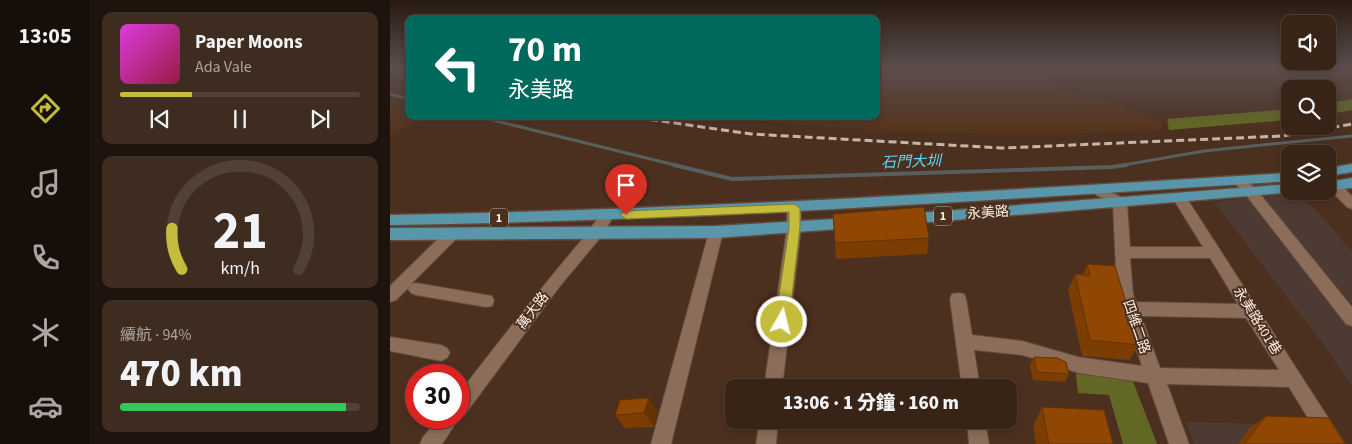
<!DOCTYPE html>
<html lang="zh-TW">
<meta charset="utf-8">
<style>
:root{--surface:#382417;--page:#3f2c20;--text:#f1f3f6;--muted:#aba4a1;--line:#524136;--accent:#c4bc3d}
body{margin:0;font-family:"Source Sans 3","Noto Sans TC",sans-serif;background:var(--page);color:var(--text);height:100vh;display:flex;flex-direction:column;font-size:19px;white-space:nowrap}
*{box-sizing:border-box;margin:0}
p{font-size:16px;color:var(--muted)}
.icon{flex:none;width:28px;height:28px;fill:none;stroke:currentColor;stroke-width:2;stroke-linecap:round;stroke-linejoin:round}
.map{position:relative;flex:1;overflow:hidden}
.panel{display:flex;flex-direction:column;gap:12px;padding:12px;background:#1f140d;width:300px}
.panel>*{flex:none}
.top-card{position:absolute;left:15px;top:15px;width:475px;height:105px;border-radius:10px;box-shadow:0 2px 8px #0003,0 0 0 1px var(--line);background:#00695c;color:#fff;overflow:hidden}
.controls{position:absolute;left:891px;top:15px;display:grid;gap:10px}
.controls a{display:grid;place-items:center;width:55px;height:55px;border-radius:10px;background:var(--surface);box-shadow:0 2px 8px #0003,0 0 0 1px var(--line);font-size:25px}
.speed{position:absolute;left:15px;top:364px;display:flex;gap:10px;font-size:25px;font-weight:700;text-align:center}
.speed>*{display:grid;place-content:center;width:65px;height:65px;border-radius:50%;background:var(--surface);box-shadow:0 2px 8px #0003,0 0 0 1px var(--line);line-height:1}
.speed .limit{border:8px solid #d22;background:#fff;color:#111}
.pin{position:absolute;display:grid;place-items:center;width:42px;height:42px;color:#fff;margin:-51px -21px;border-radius:50% 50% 50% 0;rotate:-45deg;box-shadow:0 0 5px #0007}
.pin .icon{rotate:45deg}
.me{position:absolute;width:55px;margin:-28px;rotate:8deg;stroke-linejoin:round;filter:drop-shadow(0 0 4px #0008)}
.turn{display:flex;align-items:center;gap:18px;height:105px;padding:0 20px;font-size:22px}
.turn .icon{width:65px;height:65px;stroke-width:2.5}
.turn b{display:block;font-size:35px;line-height:42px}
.big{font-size:38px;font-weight:800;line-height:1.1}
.panel .card{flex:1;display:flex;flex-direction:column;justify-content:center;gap:8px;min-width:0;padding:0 18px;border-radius:10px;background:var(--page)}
.panel .dial{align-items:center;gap:0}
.dial svg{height:130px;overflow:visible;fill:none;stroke:var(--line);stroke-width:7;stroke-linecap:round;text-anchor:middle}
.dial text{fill:var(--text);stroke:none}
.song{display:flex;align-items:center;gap:15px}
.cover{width:60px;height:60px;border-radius:8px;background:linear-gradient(135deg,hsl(300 70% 55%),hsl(340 70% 35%))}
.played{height:5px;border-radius:2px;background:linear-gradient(90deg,var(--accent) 30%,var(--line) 30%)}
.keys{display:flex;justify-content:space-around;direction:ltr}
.charge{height:8px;border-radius:4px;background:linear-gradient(90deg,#34c759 94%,var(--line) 0)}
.trip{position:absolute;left:335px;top:379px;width:292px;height:50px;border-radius:10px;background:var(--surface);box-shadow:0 2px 8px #0003,0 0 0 1px var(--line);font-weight:800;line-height:50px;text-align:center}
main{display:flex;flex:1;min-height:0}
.tab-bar{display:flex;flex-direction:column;width:90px;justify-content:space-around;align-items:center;background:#160e09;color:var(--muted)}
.tab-bar .icon{width:35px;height:35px}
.tab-bar .on{color:var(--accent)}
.tab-bar b{font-size:22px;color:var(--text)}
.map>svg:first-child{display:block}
.commercial{fill:#4d3a32}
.built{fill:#55341e}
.green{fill:#626823}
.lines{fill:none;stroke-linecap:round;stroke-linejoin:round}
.stream-far1{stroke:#575f5f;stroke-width:3}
.stream{stroke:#575f5f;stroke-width:4}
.minor-casing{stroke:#614b3c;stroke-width:2}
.major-casing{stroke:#614b3c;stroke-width:3}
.minor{fill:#8b6d5a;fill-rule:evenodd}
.major{fill:#5a96aa;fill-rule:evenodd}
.rail{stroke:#c8b5aa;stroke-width:3;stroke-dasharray:8 4;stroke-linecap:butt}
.wall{fill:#7c3d03}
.shaded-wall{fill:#653202}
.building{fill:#904703;stroke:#653202}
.route{fill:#c4bc3d;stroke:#7f7a28}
.labels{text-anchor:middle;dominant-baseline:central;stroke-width:4;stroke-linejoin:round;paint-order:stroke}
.shield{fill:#4b301f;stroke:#c8b6ab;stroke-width:1}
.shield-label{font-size:12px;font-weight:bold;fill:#feefe7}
.street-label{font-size:14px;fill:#feefe7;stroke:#4b301f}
.water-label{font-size:15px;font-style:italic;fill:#57daf8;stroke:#4b301f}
</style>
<main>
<nav class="tab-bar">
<b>13:05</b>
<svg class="icon on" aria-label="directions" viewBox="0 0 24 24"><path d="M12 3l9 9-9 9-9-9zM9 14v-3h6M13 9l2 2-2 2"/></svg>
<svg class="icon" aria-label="music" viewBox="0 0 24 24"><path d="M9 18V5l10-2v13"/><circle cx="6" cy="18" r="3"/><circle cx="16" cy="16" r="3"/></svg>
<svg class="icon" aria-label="phone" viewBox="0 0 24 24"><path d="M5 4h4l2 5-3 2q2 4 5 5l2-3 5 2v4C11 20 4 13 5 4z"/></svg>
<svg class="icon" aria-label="climate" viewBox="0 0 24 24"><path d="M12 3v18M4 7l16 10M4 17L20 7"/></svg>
<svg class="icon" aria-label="car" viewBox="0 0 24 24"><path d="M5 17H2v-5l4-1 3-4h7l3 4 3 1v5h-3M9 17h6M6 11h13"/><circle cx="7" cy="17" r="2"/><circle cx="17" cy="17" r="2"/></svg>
</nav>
<section class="panel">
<div class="card">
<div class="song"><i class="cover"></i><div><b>Paper Moons</b><p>Ada Vale</p></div></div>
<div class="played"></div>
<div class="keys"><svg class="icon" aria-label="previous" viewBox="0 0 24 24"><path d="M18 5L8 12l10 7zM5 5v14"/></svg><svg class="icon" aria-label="pause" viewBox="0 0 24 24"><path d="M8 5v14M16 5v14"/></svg><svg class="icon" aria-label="next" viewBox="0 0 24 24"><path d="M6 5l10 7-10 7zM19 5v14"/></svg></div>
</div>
<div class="card dial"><svg viewBox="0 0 100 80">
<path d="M14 69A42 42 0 1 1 86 69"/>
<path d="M14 69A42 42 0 0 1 8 44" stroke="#c4bc3d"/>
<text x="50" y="56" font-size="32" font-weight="700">21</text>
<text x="50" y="72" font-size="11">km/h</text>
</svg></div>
<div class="card"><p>續航 · 94%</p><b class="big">470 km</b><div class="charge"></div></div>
</section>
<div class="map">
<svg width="962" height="444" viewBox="0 0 962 444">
<rect width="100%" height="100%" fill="#4b301f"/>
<!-- commercial -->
<g class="commercial">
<polygon points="907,193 929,213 962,251 962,386 933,344 824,202"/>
<polygon points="796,422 923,425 935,444 804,444"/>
</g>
<!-- built -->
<g class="built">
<polygon points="486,68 658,68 662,88 711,100 771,121 773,130 651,135 491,131 310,116 486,116"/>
<polygon points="0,106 19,112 19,116 34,116 0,137"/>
</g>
<!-- green -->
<g class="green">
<polygon points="962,99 962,110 938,114 938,103"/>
<polygon points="900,109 900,119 886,121 779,130 777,119"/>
<polygon points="686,374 741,376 767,444 733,444 719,395 688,393"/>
</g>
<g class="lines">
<!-- stream-far1 -->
<g class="stream-far1">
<polyline points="0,94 19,99"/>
<polyline points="86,116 289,166"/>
<polyline points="728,166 814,151 962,136"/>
</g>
<!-- stream -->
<polyline class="stream" points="284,165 342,179 722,167 736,165"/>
<defs>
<g id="minor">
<polygon points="848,176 852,177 866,189 962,307 962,326 956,324 856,195 842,180 844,177"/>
<polygon points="944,182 949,183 962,196 962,209 957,207 939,189 938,186 939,183"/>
<path d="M706,185l29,14 2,3 3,45h73l-31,-50 2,-3h10l161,250h-21l-35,-57 -122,-3 22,60h-20l-21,-61 -70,-10 -31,-11 -25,-7 -48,-5 6,38h-18l-12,-89 2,-5 6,-1 6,1 2,5 6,36 50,6 56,16 64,9 -25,-72 -4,-90 -22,-12 -1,-3 1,-3zM740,258h80l28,46 -102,-2 -3,-8zM751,316l105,2 33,52 -119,-2z"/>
<polygon points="404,203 409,205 411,208 411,228 392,388 374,388 397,228 397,208 399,205"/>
<path d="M217,211l5,2 2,3 -14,22 -40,48 -94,127 -7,3v-23c40,-51 79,-102 121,-151 6,-7 19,-28 27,-31z"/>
<polygon points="326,227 331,228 333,232 281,444 261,444 319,232 321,228"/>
<polygon points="63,228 68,229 70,233 68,237 21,284 26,283 96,295 102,296 104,301 102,306 96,307 26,295 21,293 18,289 20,286 6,300 0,302 0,286 58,229"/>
<polygon points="0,337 51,345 57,348 60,353 57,358 51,361 0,351"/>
<polygon points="69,416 69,418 52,444 30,444 33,437 49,418"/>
<polygon points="370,420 388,420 386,444 366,444"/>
<polygon points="577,420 595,420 599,444 579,444"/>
</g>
<g id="major">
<polygon points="962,164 962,172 938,176 938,168"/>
<path d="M900,173v8c-300,19 -599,40 -900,44v-10c301,-5 600,-24 900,-42z"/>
<polygon points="962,178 962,188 938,190 938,182"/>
<polygon points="900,184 900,191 905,192 515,224 510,223 508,219 510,215 515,214"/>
<polygon points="462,218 467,219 470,223 467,227 462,228 326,238 0,240 0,228 326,226"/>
</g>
</defs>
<!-- minor casing -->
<use href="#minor" class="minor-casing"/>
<!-- major casing -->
<use href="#major" class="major-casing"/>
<!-- minor -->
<use href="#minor" class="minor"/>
<!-- major -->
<use href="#major" class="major"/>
<!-- rail -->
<polyline class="rail" points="236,116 361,134 613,148 892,136 962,124"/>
</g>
<!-- wall -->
<g class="wall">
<polygon points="443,214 539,238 537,254 446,259"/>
<polygon points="697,264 749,345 739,360 692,356 678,290 685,274 693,275"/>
<polygon points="644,357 679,374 675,382 643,380 640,365"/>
<polygon points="652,407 723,444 646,444 643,426"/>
<polygon points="268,412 264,427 235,428 225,415"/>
<polygon points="876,416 955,444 848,444 859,429"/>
</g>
<!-- shaded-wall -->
<polygon class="shaded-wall" points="259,398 268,412 264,427 254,413"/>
<!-- building -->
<g class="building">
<polygon points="534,207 539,238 445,243 443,214"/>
<polygon points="697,264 725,266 749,345 700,340 685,274 700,276"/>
<polygon points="644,357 667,358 676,362 679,374 647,372"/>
<polygon points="259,398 254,413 225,415 230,400"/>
<polygon points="652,407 714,410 723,444 659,444"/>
<polygon points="876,416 939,418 955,444 854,444"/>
</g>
<!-- sky -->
<linearGradient id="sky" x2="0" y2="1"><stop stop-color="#291a11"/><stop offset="0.52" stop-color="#5b4e4d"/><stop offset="1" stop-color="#5b4e4d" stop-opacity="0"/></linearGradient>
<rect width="962" height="130" fill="url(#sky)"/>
<!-- route -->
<polygon class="route" points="404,204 410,208 410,228 399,322 397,326 392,328 387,326 385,322 399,228 399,212 236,219 230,215 236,211"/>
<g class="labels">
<!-- shield labels -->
<g class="shield">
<rect x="544" y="206.5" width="18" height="19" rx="4"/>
<rect x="100" y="208.5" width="18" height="19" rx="4"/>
</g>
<g class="shield-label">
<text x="553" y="216">1</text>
<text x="109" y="218">1</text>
</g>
<!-- street labels -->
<g class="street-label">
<text transform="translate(598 213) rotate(-4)">永美路</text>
<text transform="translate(143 311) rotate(-53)">萬大路</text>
<text transform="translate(867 321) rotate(58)">永美路401巷</text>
<text transform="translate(746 327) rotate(71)">四維二路</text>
</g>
<!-- water labels -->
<g class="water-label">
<text transform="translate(521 162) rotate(-2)">石門大圳</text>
</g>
</g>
</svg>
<div class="controls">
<a><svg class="icon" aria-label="sound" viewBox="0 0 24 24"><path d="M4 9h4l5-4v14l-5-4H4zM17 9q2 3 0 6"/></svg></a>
<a><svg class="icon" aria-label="search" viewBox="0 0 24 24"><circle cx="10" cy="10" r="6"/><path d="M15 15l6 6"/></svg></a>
<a><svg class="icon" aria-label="layers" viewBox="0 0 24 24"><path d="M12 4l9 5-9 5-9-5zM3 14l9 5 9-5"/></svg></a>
</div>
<div class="speed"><div class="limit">30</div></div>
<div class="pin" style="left:236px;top:215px;background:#d93025"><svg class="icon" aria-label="arrive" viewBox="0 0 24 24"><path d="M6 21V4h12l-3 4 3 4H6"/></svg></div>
<svg class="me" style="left:392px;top:322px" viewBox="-20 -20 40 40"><circle r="17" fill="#c4bc3d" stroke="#fff" stroke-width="3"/><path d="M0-11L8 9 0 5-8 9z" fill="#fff"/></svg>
<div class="trip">13:06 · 1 分鐘 · 160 m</div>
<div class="top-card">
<div class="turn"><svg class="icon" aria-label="left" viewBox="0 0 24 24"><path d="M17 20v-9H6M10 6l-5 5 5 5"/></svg><div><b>70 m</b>永美路</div></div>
</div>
</div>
</main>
